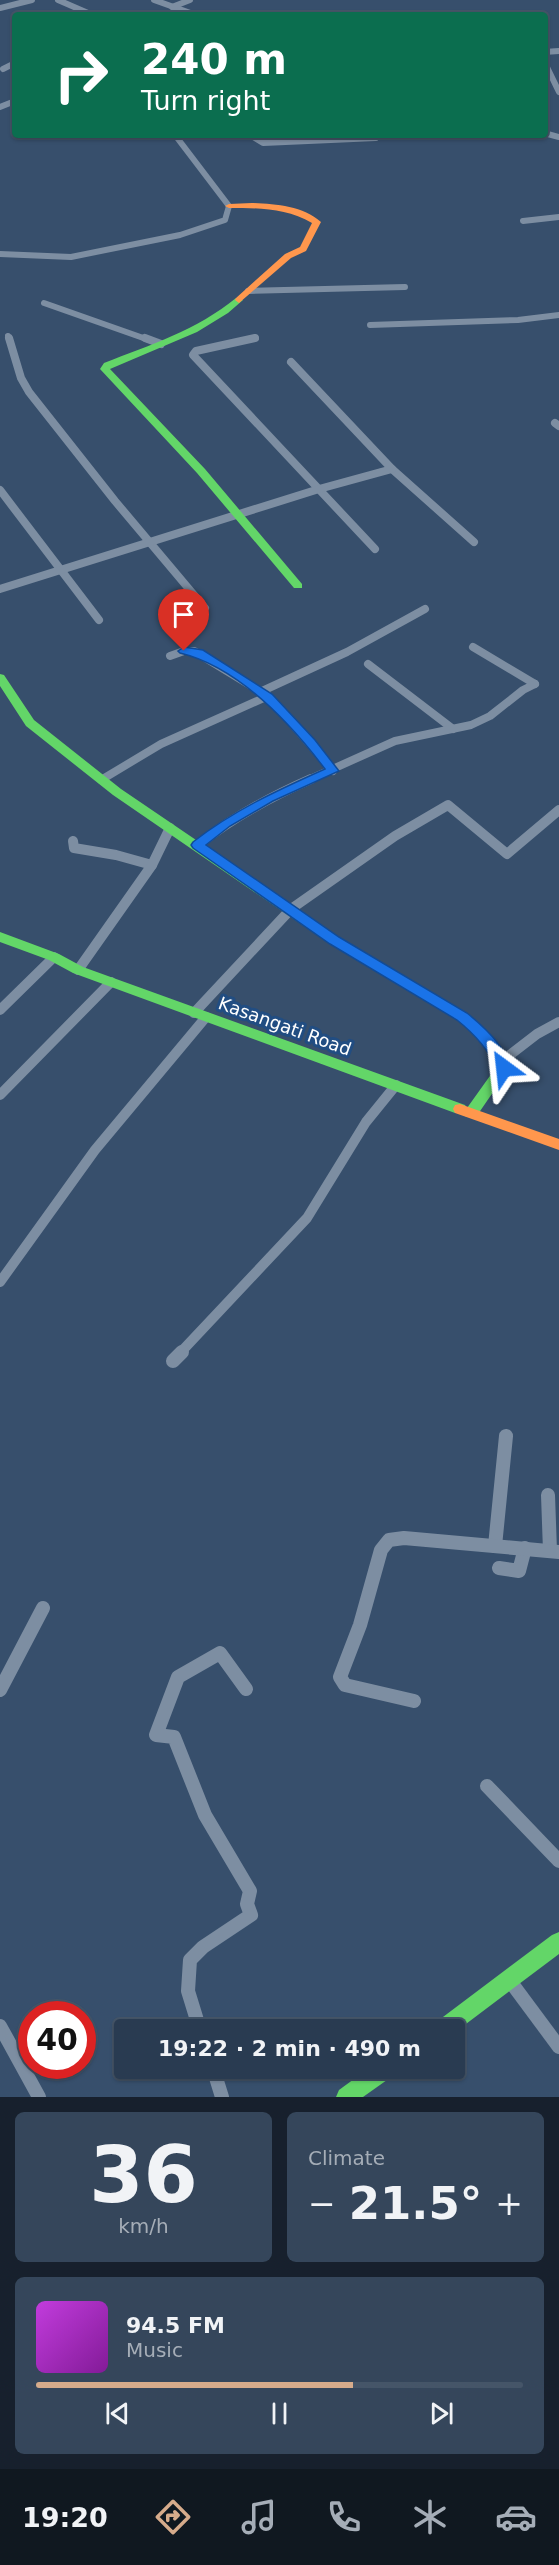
<!DOCTYPE html>
<meta charset="utf-8">
<style>
:root{--surface:#293b51;--page:#35465b;--text:#f1f3f6;--muted:#a5adb7;--line:#455568;--accent:#d6ab8b}
body{margin:0;font-family:"DejaVu Sans",sans-serif;background:var(--page);color:var(--text);height:100vh;display:flex;flex-direction:column;font-size:22px;white-space:nowrap}
*{box-sizing:border-box;margin:0}
p{font-size:20px;color:var(--muted)}
.icon{flex:none;width:33px;height:33px;fill:none;stroke:currentColor;stroke-width:2;stroke-linecap:round;stroke-linejoin:round}
.map{position:relative;height:2097px;overflow:hidden}
.sheet{display:flex;flex-direction:column;gap:15px;padding:15px;background:#17202d;flex:1}
.sheet>*{flex:none}
.banner{position:absolute;left:12px;top:12px;width:536px;height:126px;border-radius:6px;box-shadow:0 2px 4px #0004,0 0 0 2px var(--line);background:#0b6e4f;color:#fff;overflow:hidden}
.speed{position:absolute;left:18px;top:2001px;display:flex;gap:12px;font-size:30px;font-weight:700;text-align:center}
.speed>*{display:grid;place-content:center;width:78px;height:78px;border-radius:50%;background:var(--surface);box-shadow:0 2px 4px #0004,0 0 0 2px var(--line);line-height:1}
.speed .limit{border:9px solid #d22;background:#fff;color:#111}
.pin{position:absolute;display:grid;place-items:center;width:51px;height:51px;color:#fff;margin:-62px -26px;border-radius:50% 50% 50% 0;rotate:-45deg;box-shadow:0 0 6px #0007}
.pin .icon{rotate:45deg}
.me{position:absolute;width:66px;margin:-33px;rotate:330deg;stroke-linejoin:round;filter:drop-shadow(0 0 4px #0008)}
.turn{display:flex;align-items:center;gap:21px;height:126px;padding:0 30px;font-size:27px}
.turn .icon{width:78px;height:78px;stroke-width:2.5}
.turn b{display:block;font-size:42px;line-height:51px}
.big{font-size:45px;font-weight:700;line-height:1.1}
.sheet .widget{flex:1;display:flex;flex-direction:column;justify-content:center;gap:9px;min-width:0;padding:0 21px;border-radius:9px;background:var(--page)}
.sheet .dial{align-items:center;gap:0}
.dial b{font-size:78px;line-height:1}
.song{display:flex;align-items:center;gap:18px}
.cover{width:72px;height:72px;border-radius:9px;background:linear-gradient(135deg,hsl(290 70% 55%),hsl(290 70% 35%))}
.played{height:6px;border-radius:3px;background:linear-gradient(90deg,var(--accent) 65%,var(--line) 65%)}
.keys{display:flex;justify-content:space-around;direction:ltr}
.heat{display:flex;justify-content:space-between;align-items:center;font-size:33px;direction:ltr}
.sheet .tiles{flex:1;display:grid;gap:15px;grid-template-columns:1fr 1fr}
.widget:last-child{grid-column:span 2}
.trip{position:absolute;left:114px;top:2019px;width:351px;height:60px;border-radius:6px;background:var(--surface);box-shadow:0 2px 4px #0004,0 0 0 2px var(--line);font-weight:700;line-height:60px;text-align:center}
.dock{display:flex;height:96px;justify-content:space-around;align-items:center;background:#101820;color:var(--muted)}
.dock .icon{width:42px;height:42px}
.dock .on{color:var(--accent)}
.dock b{font-size:27px;color:var(--text)}
.map>svg:first-child{display:block}
.lines{fill:none;stroke-linecap:round;stroke-linejoin:round}
.street-far3{stroke:#7d8ea2;stroke-width:6}
.street-far2{stroke:#7d8ea2;stroke-width:8}
.street-far1{stroke:#7d8ea2;stroke-width:10}
.street{stroke:#7d8ea2;stroke-width:14}
.fast{fill:#63d668;fill-rule:evenodd}
.slow{fill:#ff974d;fill-rule:evenodd}
.route{fill:#1a73e8;stroke:#114b97;stroke-width:1.5}
.labels{text-anchor:middle;dominant-baseline:central;stroke-width:6;stroke-linejoin:round;paint-order:stroke}
.street-label{font-size:18px;fill:#fff;stroke:#214d82}
</style>
<div class="map">
<svg width="559" height="2097" viewBox="0 0 559 2097">
<rect width="100%" height="100%" fill="#374f6c"/>
<g class="lines">
<!-- street-far3 -->
<g class="street-far3">
<polyline points="58,0 88,13"/>
<polyline points="154,0 196,15"/>
<polyline points="172,7 190,0"/>
<polyline points="0,8 32,0"/>
<polyline points="544,52 559,51"/>
<polyline points="544,61 559,92"/>
<polyline points="3,69 15,63"/>
<polyline points="0,107 15,101"/>
<polyline points="544,133 559,137"/>
<polyline points="250,135 263,143 376,138"/>
<polyline points="523,221 559,217"/>
<polyline points="0,254 71,257 180,235 225,220 229,206 175,135"/>
<polyline points="248,291 405,287"/>
<polyline points="44,303 149,340"/>
<polyline points="370,325 518,320 559,315"/>
<polyline points="8,336 9,340"/>
<polyline points="248,340 256,338"/>
</g>
<!-- street-far2 -->
<g class="street-far2">
<polyline points="9,338 21,378 29,392 115,501 205,608"/>
<polyline points="145,338 161,344"/>
<polyline points="255,338 196,351 193,355 375,549"/>
<polyline points="555,423 559,426"/>
<polyline points="392,469 474,542"/>
<polyline points="0,490 99,620"/>
<polyline points="0,589 319,489 392,469 291,362"/>
<polyline points="473,647 535,684"/>
<polyline points="170,656 184,651 194,651 268,696 333,771"/>
<polyline points="368,664 453,729"/>
<polyline points="260,692 347,652 425,609"/>
<polyline points="101,780 161,744 268,696"/>
<polyline points="308,780 395,741 471,725 490,716 523,690 535,684"/>
</g>
<!-- street-far1 -->
<g class="street-far1">
<polyline points="73,841 74,848 116,855 152,865"/>
<path d="M198,845c35,-28 72,-48 113,-66"/>
<polyline points="78,970 152,865 170,828"/>
<polyline points="0,1010 54,957"/>
<polyline points="194,1013 291,909 395,836 448,805 507,854 559,810"/>
<polyline points="502,1061 537,1034 559,1022"/>
<polyline points="0,1095 111,982"/>
<polyline points="0,1282 95,1150 206,1017"/>
<polyline points="180,1353 307,1218 366,1122 396,1085"/>
</g>
<!-- street -->
<g class="street">
<polyline points="173,1361 182,1352"/>
<polyline points="548,1495 550,1551"/>
<polyline points="495,1546 506,1436"/>
<polyline points="499,1568 519,1571 525,1548"/>
<polyline points="0,1690 43,1608"/>
<polyline points="414,1701 345,1685 340,1677 360,1625 381,1550 389,1540 404,1538 559,1552"/>
<polyline points="487,1786 559,1861"/>
<polyline points="510,1981 559,2047"/>
<polyline points="0,2026 39,2097"/>
<polyline points="200,2030 188,1991 190,1960 203,1947 251,1915 247,1904 250,1891 205,1815 174,1737 156,1735 178,1677 220,1653 246,1689"/>
<polyline points="213,2068 222,2097"/>
</g>
<!-- fast -->
<g class="fast">
<path d="M236,298l7,2 -15,13 -31,19 -87,37 95,100 97,115v4h-8l-97,-115 -97,-104 4,-6c46,-18 93,-33 132,-65z"/>
<path d="M0,674l4,1 30,45 87,69 219,149 127,75c18,15 34,31 44,53l-35,51h-10l-2,-4h-9l-382,-140 -24,-13 -49,-18v-10l59,22 24,13 382,138 2,3 30,-42 -15,-24 -25,-23 -127,-75 -217,-149 -87,-69 -26,-40z"/>
<polygon points="559,1932 559,1954 454,2033 454,2030 432,2030 435,2023 552,1935"/>
<polygon points="369,2068 397,2068 394,2075 363,2097 336,2097 339,2090"/>
</g>
<!-- slow -->
<g class="slow">
<path d="M252,203c23,1 51,3 69,19l-15,29 -15,7 -52,45 -4,-3 1,-2 49,-44 15,-7 12,-24c-26,-15 -53,-15 -83,-15l-4,-2 4,-2z"/>
<polygon points="460,1104 559,1139 559,1150 455,1113 453,1109 455,1105"/>
</g>
</g>
<!-- route -->
<path class="route" d="M184,647l19,3 69,44 43,46 24,31 -66,30 -43,25 -24,19 133,92 128,76c16,13 40,34 43,55l-2,4h-9c-11,-22 -22,-36 -42,-52l-127,-76 -137,-96 -2,-3 2,-3c41,-32 85,-52 132,-73 -35,-46 -87,-102 -145,-116l-2,-2z"/>
<g class="labels">
<!-- street labels -->
<g class="street-label">
<text transform="translate(285 1026) rotate(20)">Kasangati Road</text>
</g>
</g>
</svg>
<div class="speed"><div class="limit">40</div></div>
<div class="pin" style="left:184px;top:651px;background:#d93025"><svg class="icon" aria-label="arrive" viewBox="0 0 24 24"><path d="M6 21V4h12l-3 4 3 4H6"/></svg></div>
<svg class="me" style="left:504px;top:1068px" viewBox="-20 -20 40 40"><path d="M0-17L14 15 0 8-14 15z" fill="#1a73e8" stroke="#fff" stroke-width="4"/></svg>
<div class="trip">19:22 · 2 min · 490 m</div>
<div class="banner">
<div class="turn"><svg class="icon" aria-label="right" viewBox="0 0 24 24"><path d="M7 20v-9h11M14 6l5 5-5 5"/></svg><div><b>240 m</b>Turn right</div></div>
</div>
</div>
<section class="sheet">
<div class="tiles">
<div class="widget dial"><b>36</b><p>km/h</p></div>
<div class="widget"><p>Climate</p>
<div class="heat"><a>−</a><b class="big">21.5°</b><a>+</a></div>
</div>
<div class="widget">
<div class="song"><i class="cover"></i><div><b>94.5 FM</b><p>Music</p></div></div>
<div class="played"></div>
<div class="keys"><svg class="icon" aria-label="previous" viewBox="0 0 24 24"><path d="M18 5L8 12l10 7zM5 5v14"/></svg><svg class="icon" aria-label="pause" viewBox="0 0 24 24"><path d="M8 5v14M16 5v14"/></svg><svg class="icon" aria-label="next" viewBox="0 0 24 24"><path d="M6 5l10 7-10 7zM19 5v14"/></svg></div>
</div>
</div>
</section>
<nav class="dock">
<b>19:20</b>
<svg class="icon on" aria-label="directions" viewBox="0 0 24 24"><path d="M12 3l9 9-9 9-9-9zM9 14v-3h6M13 9l2 2-2 2"/></svg>
<svg class="icon" aria-label="music" viewBox="0 0 24 24"><path d="M9 18V5l10-2v13"/><circle cx="6" cy="18" r="3"/><circle cx="16" cy="16" r="3"/></svg>
<svg class="icon" aria-label="phone" viewBox="0 0 24 24"><path d="M5 4h4l2 5-3 2q2 4 5 5l2-3 5 2v4C11 20 4 13 5 4z"/></svg>
<svg class="icon" aria-label="climate" viewBox="0 0 24 24"><path d="M12 3v18M4 7l16 10M4 17L20 7"/></svg>
<svg class="icon" aria-label="car" viewBox="0 0 24 24"><path d="M5 17H2v-5l4-1 3-4h7l3 4 3 1v5h-3M9 17h6M6 11h13"/><circle cx="7" cy="17" r="2"/><circle cx="17" cy="17" r="2"/></svg>
</nav>
